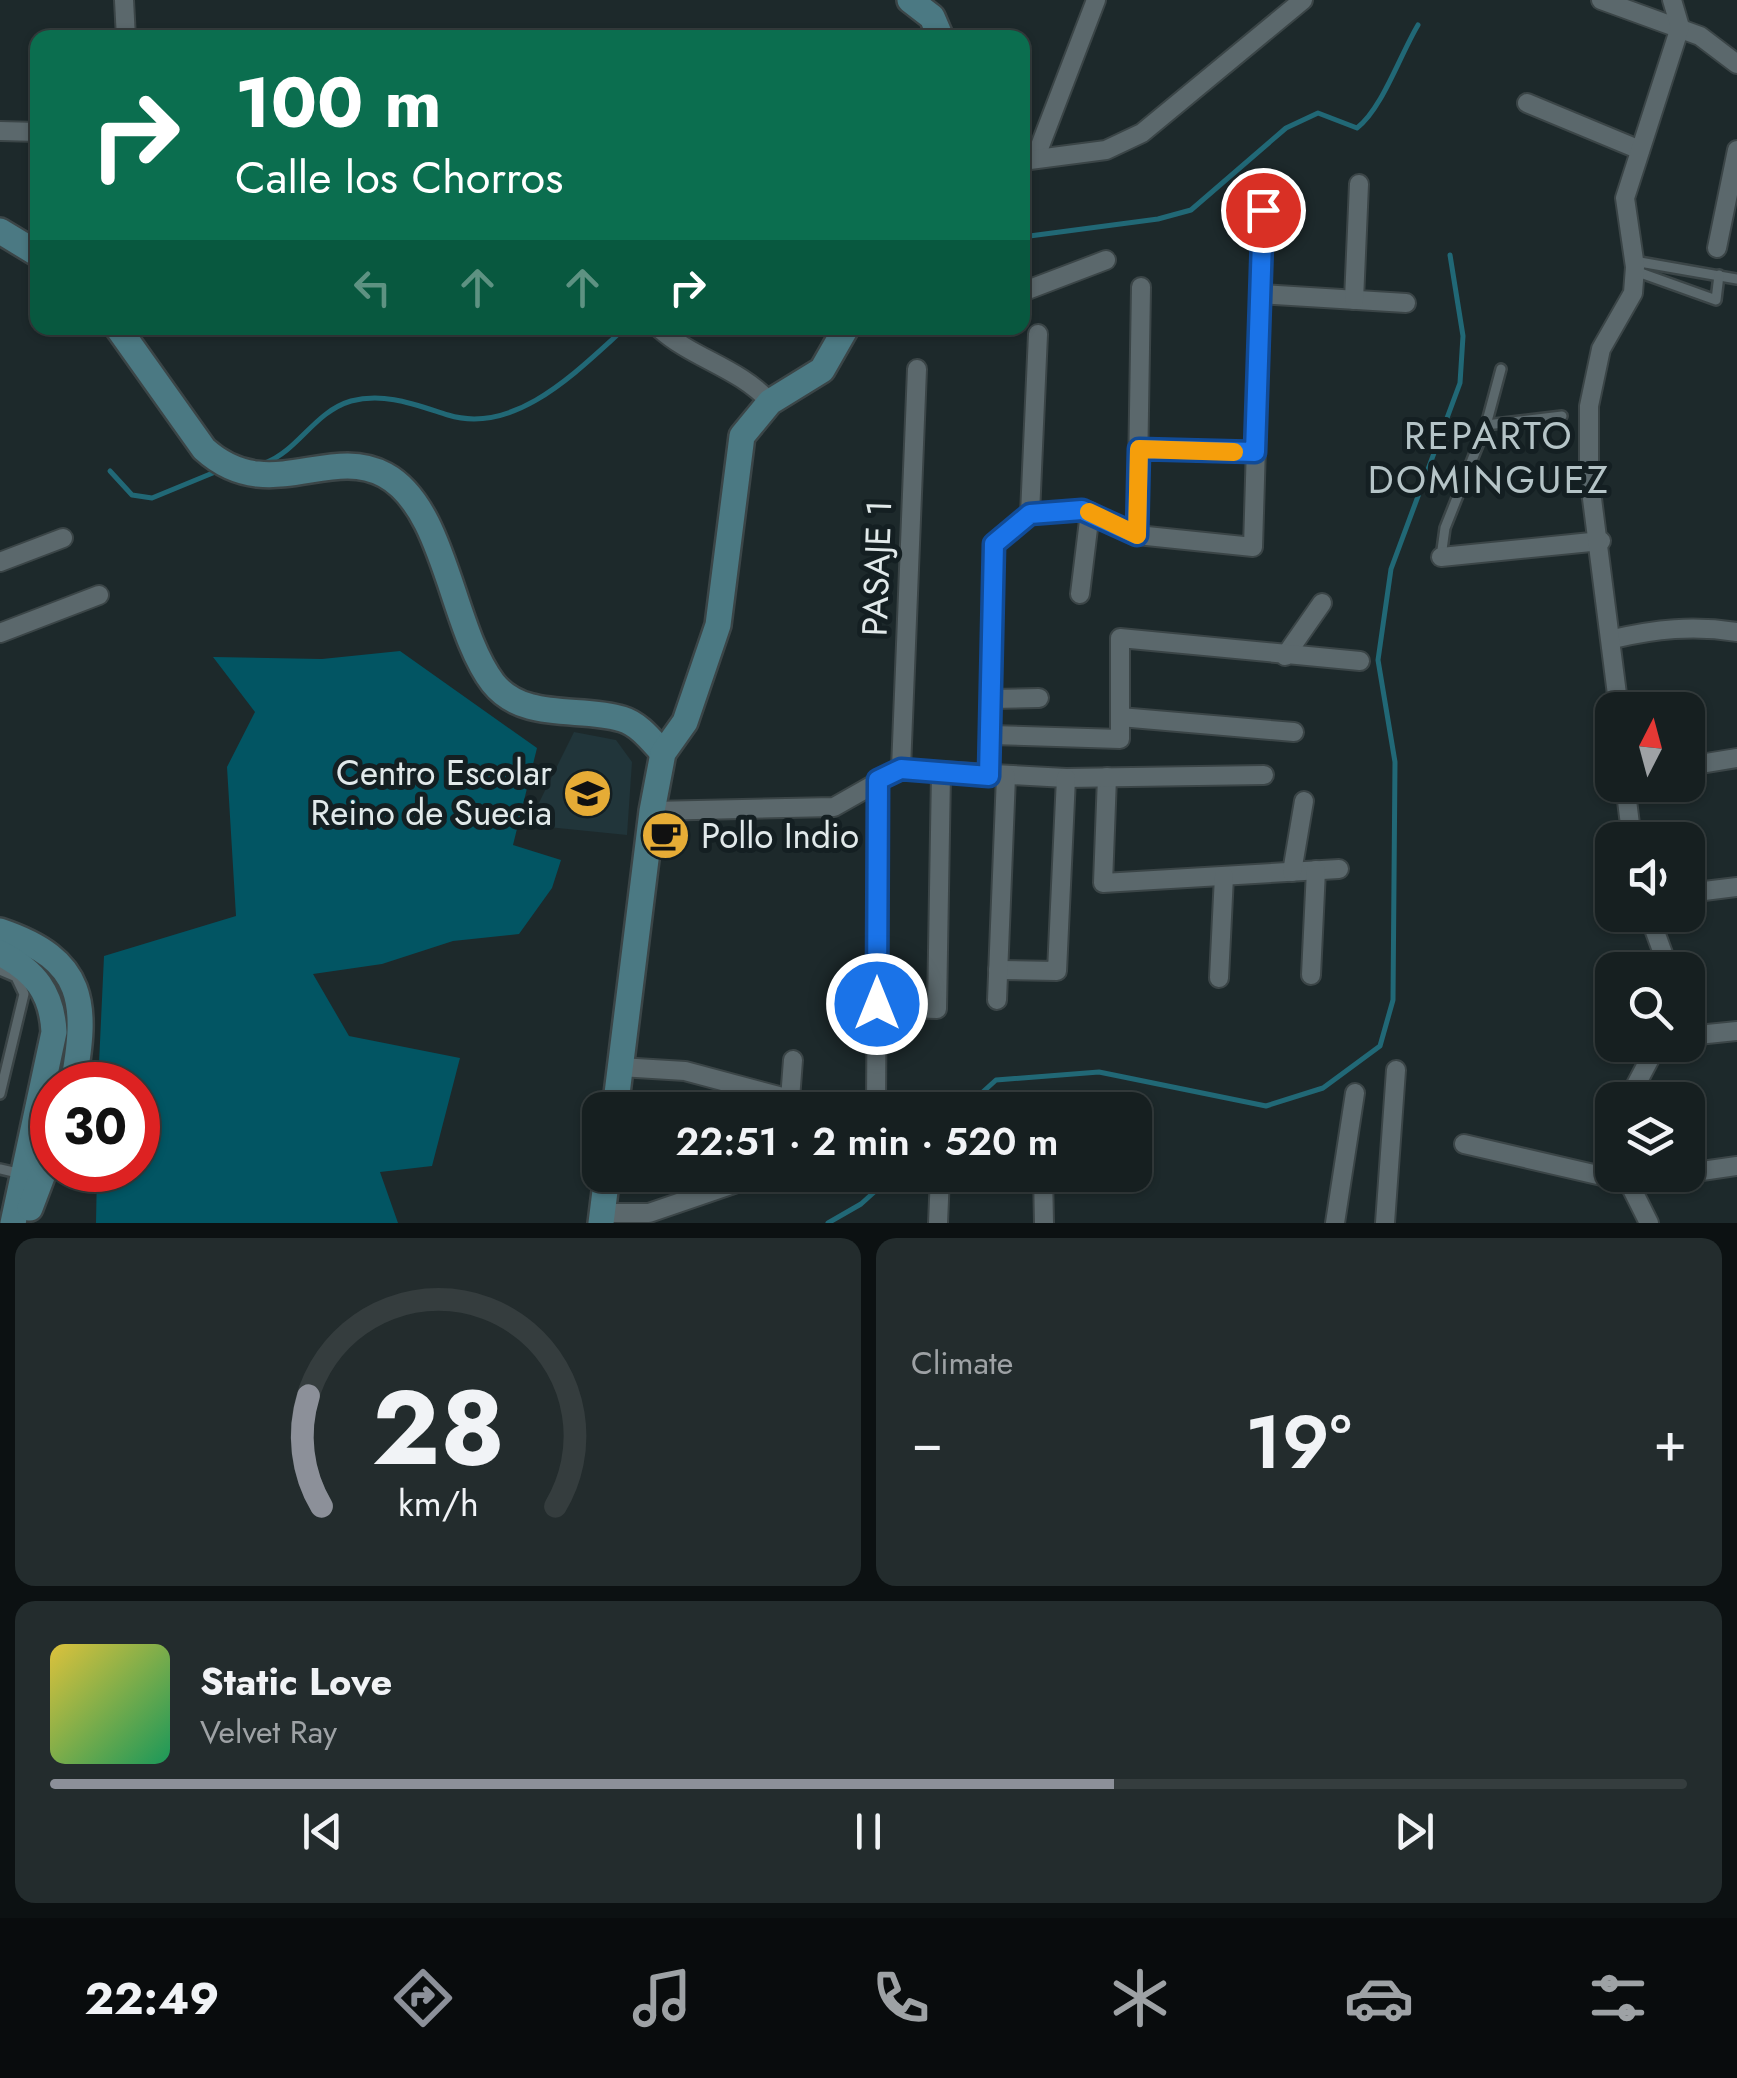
<!DOCTYPE html>
<meta charset="utf-8">
<style>
:root{--surface:#161f20;--page:#232c2d;--text:#f1f3f6;--muted:#9ea2a5;--line:#353d3e;--accent:#8c9099}
body{margin:0;font-family:Jost,sans-serif;background:var(--page);color:var(--text);height:100vh;display:flex;flex-direction:column;font-size:38px;white-space:nowrap}
*{box-sizing:border-box;margin:0}
p{font-size:32px;color:var(--muted)}
.icon{flex:none;width:55px;height:55px;fill:none;stroke:currentColor;stroke-width:2;stroke-linecap:round;stroke-linejoin:round}
.map{position:relative;height:1223px;overflow:hidden}
.panel{display:flex;flex-direction:column;gap:15px;padding:15px;background:#0c1112;flex:1}
.panel>*{flex:none}
.banner{position:absolute;left:30px;top:30px;width:1000px;height:305px;border-radius:20px;box-shadow:0 2px 8px #0004,0 0 0 2px var(--line);background:#0b6e4f;color:#fff;overflow:hidden}
.needle{width:65px;rotate:6deg}
.fabs{position:absolute;left:1595px;top:692px;display:grid;gap:20px}
.fabs a{display:grid;place-items:center;width:110px;height:110px;border-radius:20px;background:var(--surface);box-shadow:0 2px 8px #0004,0 0 0 2px var(--line);font-size:50px}
.speed{position:absolute;left:30px;top:1062px;display:flex;gap:20px;font-size:50px;font-weight:700;text-align:center}
.speed>*{display:grid;place-content:center;width:130px;height:130px;border-radius:50%;background:var(--surface);box-shadow:0 2px 8px #0004,0 0 0 2px var(--line);line-height:1}
.speed .limit{border:15px solid #d22;background:#fff;color:#111}
.pin{position:absolute;display:grid;place-items:center;width:85px;height:85px;color:#fff;margin:-42px;border:5px solid #fff;border-radius:50%;box-shadow:0 2px 10px #0007}
.me{position:absolute;width:110px;margin:-55px;rotate:0deg;stroke-linejoin:round;filter:drop-shadow(0 0 8px #0008)}
.turn{display:flex;align-items:center;gap:35px;height:210px;padding:0 40px;font-size:45px}
.turn .icon{width:130px;height:130px;stroke-width:2.5}
.turn b{display:block;font-size:70px;line-height:85px}
.lanes{display:flex;align-items:center;height:95px;padding:0 40px;background:#0003;justify-content:center;gap:50px;direction:ltr}
.lanes .off{opacity:.35}
.big{font-size:75px;font-weight:600;line-height:1.1}
.panel .tile{flex:1;display:flex;flex-direction:column;justify-content:center;gap:15px;min-width:0;padding:0 35px;border-radius:20px;background:var(--page)}
.panel .dial{align-items:center;gap:0}
.dial svg{height:260px;overflow:visible;fill:none;stroke:var(--line);stroke-width:7;stroke-linecap:round;text-anchor:middle}
.dial text{fill:var(--text);stroke:none}
.song{display:flex;align-items:center;gap:30px}
.cover{width:120px;height:120px;border-radius:15px;background:linear-gradient(135deg,hsl(50 70% 55%),hsl(150 70% 35%))}
.played{height:10px;border-radius:5px;background:linear-gradient(90deg,var(--accent) 65%,var(--line) 65%)}
.keys{display:flex;justify-content:space-around;direction:ltr}
.heat{display:flex;justify-content:space-between;align-items:center;font-size:55px;direction:ltr}
.panel .tiles{flex:1;display:grid;gap:15px;grid-template-columns:1fr 1fr}
.tile:last-child{grid-column:span 2}
.trip{position:absolute;left:582px;top:1092px;width:570px;height:100px;border-radius:20px;background:var(--surface);box-shadow:0 2px 8px #0004,0 0 0 2px var(--line);font-weight:600;line-height:100px;text-align:center}
.menu{display:flex;height:160px;justify-content:space-around;align-items:center;background:#090c0d;color:var(--muted)}
.menu .icon{width:70px;height:70px}
.menu .on{color:var(--accent)}
.menu b{font-size:45px;color:var(--text)}
.map>svg:first-child{display:block}
.built{fill:#21353a}
.forest{fill:#025563}
.lines{fill:none;stroke-linecap:round;stroke-linejoin:round}
.stream{stroke:#216876;stroke-width:5}
.lane-casing{stroke:#3b4547;stroke-width:14}
.street-casing{stroke:#3b4547;stroke-width:22}
.secondary-casing{stroke:#3b4547;stroke-width:30}
.lane{stroke:#5b686c;stroke-width:9}
.street{stroke:#5b686c;stroke-width:18}
.secondary{stroke:#4b7983;stroke-width:25}
.route-casing{stroke:#114b97;stroke-width:25}
.route{stroke:#1a73e8;stroke-width:18}
.slow{stroke:#f59e0b;stroke-width:18}
.labels{text-anchor:middle;dominant-baseline:central;stroke-width:10;stroke-linejoin:round;paint-order:stroke}
.street-label{font-size:35px;fill:#e1e9ea;stroke:#141f22}
.poi-label{font-size:35px;fill:#e1e9ea;stroke:#141f22;text-anchor:end}
.neighbourhood-label{font-size:38px;letter-spacing:2.5px;fill:#b5c4c7;stroke:#141f22}
</style>
<div class="map">
<svg width="1737" height="1223" viewBox="0 0 1737 1223">
<rect width="100%" height="100%" fill="#1d292b"/>
<!-- built -->
<polygon class="built" points="574,732 616,740 632,762 627,835 528,825"/>
<!-- forest -->
<polygon class="forest" points="400,651 537,748 513,845 561,860 552,888 519,934 453,941 382,964 313,974 349,1036 460,1058 432,1166 380,1172 398,1223 96,1223 97,1170 138,1170 138,1085 98,1085 104,956 236,916 227,767 255,712 213,657 322,659"/>
<g class="lines">
<!-- stream -->
<g class="stream">
<path d="M1022,237l136,-18 33,-9 95,-82 32,-15 39,15c25,-19 43,-73 61,-103"/>
<path d="M265,463c34,-13 49,-51 86,-62 34,-9 65,4 97,14 68,21 131,-46 177,-87"/>
<polyline points="110,471 132,495 152,498 220,470"/>
<polyline points="963,1110 996,1080 1099,1072 1266,1106 1323,1088 1380,1046 1393,1000 1395,762 1378,660 1391,569 1460,383 1463,336 1450,255"/>
<polyline points="828,1223 861,1204 893,1175"/>
</g>
<defs>
<g id="lane">
<polyline points="1634,261 1737,279"/>
<polyline points="1635,271 1716,300 1719,275"/>
<polyline points="1486,425 1562,416"/>
<polyline points="1441,557 1445,528 1486,425 1501,369"/>
<polyline points="0,970 16,977 24,994 0,1094"/>
<polyline points="0,1169 22,1174"/>
</g>
<g id="street">
<polyline points="124,0 126,38"/>
<polyline points="1601,0 1700,36 1737,64"/>
<polyline points="1527,103 1640,150"/>
<polyline points="0,131 38,132"/>
<polyline points="1035,159 1096,0"/>
<polyline points="1022,161 1106,150 1142,133 1303,0"/>
<polyline points="1717,248 1737,150"/>
<polyline points="1022,292 1106,260"/>
<polyline points="1260,294 1406,303"/>
<polyline points="1354,300 1359,184"/>
<path d="M659,328c34,31 79,39 111,74"/>
<polyline points="1139,449 1255,453"/>
<polyline points="1030,514 1082,510 1137,535 1253,547 1263,210"/>
<polyline points="1137,535 1141,287"/>
<polyline points="1441,557 1601,541"/>
<polyline points="0,562 63,538"/>
<polyline points="1080,594 1090,512"/>
<polyline points="0,633 99,595"/>
<path d="M1613,639c43,-10 80,-14 124,-7"/>
<polyline points="1285,656 1322,603"/>
<polyline points="990,699 1039,698"/>
<polyline points="1619,710 1589,475 1589,406 1601,349 1633,293 1635,267 1625,198 1680,27 1672,0"/>
<polyline points="1120,717 1294,732"/>
<polyline points="990,735 1120,739 1120,638 1360,661"/>
<polyline points="1688,766 1737,758"/>
<polyline points="901,769 917,369"/>
<polyline points="989,776 994,544 1030,514 1038,334"/>
<polyline points="1107,777 1103,883 1339,869"/>
<polyline points="1625,785 1632,840"/>
<polyline points="652,811 834,807 901,769 1066,778 1264,775"/>
<polyline points="1292,872 1304,801"/>
<polyline points="1688,893 1737,887"/>
<polyline points="1649,915 1669,970"/>
<polyline points="998,970 1057,971 1066,778"/>
<polyline points="1311,975 1316,870"/>
<polyline points="1219,978 1224,876"/>
<polyline points="997,1000 1006,776"/>
<polyline points="877,1007 937,1009 941,773"/>
<polyline points="1688,1036 1737,1031"/>
<polyline points="620,1067 685,1071 790,1099 793,1060"/>
<polyline points="1628,1100 1657,1045"/>
<polyline points="876,1107 878,781"/>
<polyline points="1464,1144 1628,1182 1675,1175"/>
<polyline points="1688,1173 1737,1166"/>
<polyline points="1043,1175 1044,1223"/>
<polyline points="1625,1175 1649,1223"/>
<polyline points="602,1213 649,1213 760,1175"/>
<polyline points="938,1223 940,1176"/>
<polyline points="1335,1223 1355,1093"/>
<polyline points="1385,1223 1396,1070"/>
</g>
<g id="secondary">
<polyline points="910,0 932,17 941,38"/>
<polyline points="0,231 38,254"/>
<path d="M118,328l86,121c64,58 125,-5 181,26 61,33 66,153 108,208 31,39 88,23 129,36 17,5 29,21 41,34"/>
<path d="M0,931c86,29 88,72 73,154"/>
<path d="M0,953c35,18 52,40 54,79l-41,191"/>
<polyline points="615,1110 652,811 663,753 685,722 718,625 742,436 770,402 822,370 846,328"/>
<polyline points="30,1208 52,1150"/>
<polyline points="601,1223 607,1175"/>
</g>
</defs>
<!-- lane casing -->
<use href="#lane" class="lane-casing"/>
<!-- street casing -->
<use href="#street" class="street-casing"/>
<!-- secondary casing -->
<use href="#secondary" class="secondary-casing"/>
<!-- lane -->
<use href="#lane" class="lane"/>
<!-- street -->
<use href="#street" class="street"/>
<!-- secondary -->
<use href="#secondary" class="secondary"/>
</g>
<g class="lines">
<defs>
<polyline id="route" points="877,1004 878,780 901,769 989,776 994,544 1030,514 1082,510 1137,535 1139,449 1255,452 1263,210"/>
</defs>
<!-- route casing -->
<use href="#route" class="route-casing"/>
<!-- route -->
<use href="#route" class="route"/>
<!-- slow -->
<polyline class="slow" points="1089,512 1137,535 1139,449 1234,452"/>
</g>
<!-- icons -->
<defs>
<symbol id="school-disc" viewBox="-11 -11 22 22"><circle r="9.5" fill="#e6ac36" stroke="#141f22"/><path d="M0-5L7-2L0 1L-7-2ZM-4 1L0 2.5L4 1V4Q0 6-4 4Z" fill="#111"/></symbol>
<symbol id="cafe-disc" viewBox="-11 -11 22 22"><circle r="9.5" fill="#e6ac36" stroke="#141f22"/><path d="M-5.5-4.5H6V0H3Q3 3.5 0 3.5H-2.5Q-5.5 3.5-5.5 0ZM3-3.2v2h1.7v-2ZM-6 4.5H4V6H-6Z" fill="#111"/></symbol>
</defs>
<g fill-rule="evenodd">
<use href="#school-disc" x="560" y="766" width="55" height="55"/>
<use href="#cafe-disc" x="638" y="808" width="55" height="55"/>
</g>
<g class="labels">
<!-- street labels -->
<g class="street-label">
<text transform="translate(877 568) rotate(-88)">PASAJE 1</text>
</g>
<!-- poi labels -->
<g class="poi-label">
<text x="552" y="773">Centro Escolar<tspan x="552" dy="40">Reino de Suecia</tspan></text>
<text x="701" y="836" text-anchor="start">Pollo Indio</text>
</g>
<!-- neighbourhood labels -->
<g class="neighbourhood-label">
<text x="1489" y="435">REPARTO<tspan x="1489" dy="44">DOMINGUEZ</tspan></text>
</g>
</g>
</svg>
<div class="fabs">
<a><svg class="needle" viewBox="-14 -14 28 28"><path d="M0-13l5 13h-10z" fill="#e53935"/><path d="M0 13l5-13h-10z" fill="#9ea2a5"/></svg></a>
<a><svg class="icon" aria-label="sound" viewBox="0 0 24 24"><path d="M4 9h4l5-4v14l-5-4H4zM17 9q2 3 0 6"/></svg></a>
<a><svg class="icon" aria-label="search" viewBox="0 0 24 24"><circle cx="10" cy="10" r="6"/><path d="M15 15l6 6"/></svg></a>
<a><svg class="icon" aria-label="layers" viewBox="0 0 24 24"><path d="M12 4l9 5-9 5-9-5zM3 14l9 5 9-5"/></svg></a>
</div>
<div class="speed"><div class="limit">30</div></div>
<div class="pin" style="left:1263px;top:210px;background:#d93025"><svg class="icon" aria-label="arrive" viewBox="0 0 24 24"><path d="M6 21V4h12l-3 4 3 4H6"/></svg></div>
<svg class="me" style="left:877px;top:1004px" viewBox="-20 -20 40 40"><circle r="17" fill="#1a73e8" stroke="#fff" stroke-width="3"/><path d="M0-11L8 9 0 5-8 9z" fill="#fff"/></svg>
<div class="trip">22:51 · 2 min · 520 m</div>
<div class="banner">
<div class="turn"><svg class="icon" aria-label="right" viewBox="0 0 24 24"><path d="M7 20v-9h11M14 6l5 5-5 5"/></svg><div><b>100 m</b>Calle los Chorros</div></div>
<div class="lanes"><svg class="icon off" aria-label="left" viewBox="0 0 24 24"><path d="M17 20v-9H6M10 6l-5 5 5 5"/></svg><svg class="icon off" aria-label="ahead" viewBox="0 0 24 24"><path d="M12 20V5M6 11l6-6 6 6"/></svg><svg class="icon off" aria-label="ahead" viewBox="0 0 24 24"><path d="M12 20V5M6 11l6-6 6 6"/></svg><svg class="icon" aria-label="right" viewBox="0 0 24 24"><path d="M7 20v-9h11M14 6l5 5-5 5"/></svg></div>
</div>
</div>
<section class="panel">
<div class="tiles">
<div class="tile dial"><svg viewBox="0 0 100 80">
<path d="M14 69A42 42 0 1 1 86 69"/>
<path d="M14 69A42 42 0 0 1 10 35" stroke="#8c9099"/>
<text x="50" y="56" font-size="32" font-weight="700">28</text>
<text x="50" y="72" font-size="11">km/h</text>
</svg></div>
<div class="tile"><p>Climate</p>
<div class="heat"><a>−</a><b class="big">19°</b><a>+</a></div>
</div>
<div class="tile">
<div class="song"><i class="cover"></i><div><b>Static Love</b><p>Velvet Ray</p></div></div>
<div class="played"></div>
<div class="keys"><svg class="icon" aria-label="previous" viewBox="0 0 24 24"><path d="M18 5L8 12l10 7zM5 5v14"/></svg><svg class="icon" aria-label="pause" viewBox="0 0 24 24"><path d="M8 5v14M16 5v14"/></svg><svg class="icon" aria-label="next" viewBox="0 0 24 24"><path d="M6 5l10 7-10 7zM19 5v14"/></svg></div>
</div>
</div>
</section>
<nav class="menu">
<b>22:49</b>
<svg class="icon on" aria-label="directions" viewBox="0 0 24 24"><path d="M12 3l9 9-9 9-9-9zM9 14v-3h6M13 9l2 2-2 2"/></svg>
<svg class="icon" aria-label="music" viewBox="0 0 24 24"><path d="M9 18V5l10-2v13"/><circle cx="6" cy="18" r="3"/><circle cx="16" cy="16" r="3"/></svg>
<svg class="icon" aria-label="phone" viewBox="0 0 24 24"><path d="M5 4h4l2 5-3 2q2 4 5 5l2-3 5 2v4C11 20 4 13 5 4z"/></svg>
<svg class="icon" aria-label="climate" viewBox="0 0 24 24"><path d="M12 3v18M4 7l16 10M4 17L20 7"/></svg>
<svg class="icon" aria-label="car" viewBox="0 0 24 24"><path d="M5 17H2v-5l4-1 3-4h7l3 4 3 1v5h-3M9 17h6M6 11h13"/><circle cx="7" cy="17" r="2"/><circle cx="17" cy="17" r="2"/></svg>
<svg class="icon" aria-label="filters" viewBox="0 0 24 24"><path d="M4 7h16M4 17h16"/><circle cx="9" cy="7" r="2"/><circle cx="15" cy="17" r="2"/></svg>
</nav>
